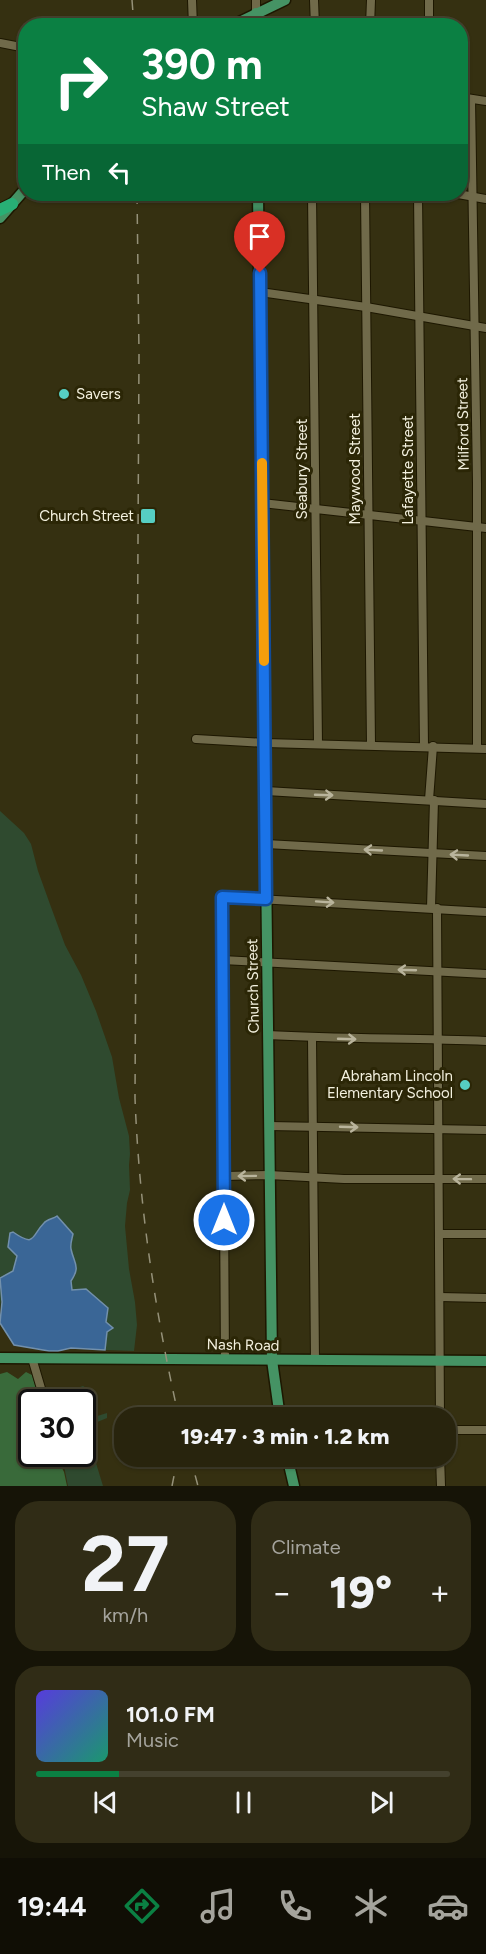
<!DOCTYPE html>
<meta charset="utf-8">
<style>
:root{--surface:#28240d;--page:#302c16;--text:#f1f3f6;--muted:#a5a49d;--line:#44412e;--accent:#0b8043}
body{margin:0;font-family:Figtree,sans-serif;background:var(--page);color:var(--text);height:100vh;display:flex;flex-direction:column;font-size:22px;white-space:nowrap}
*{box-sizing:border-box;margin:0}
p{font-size:20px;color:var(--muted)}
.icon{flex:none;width:33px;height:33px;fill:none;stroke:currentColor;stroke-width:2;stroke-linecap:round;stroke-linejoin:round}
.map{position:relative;height:1486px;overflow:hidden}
.sheet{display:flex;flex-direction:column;gap:15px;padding:15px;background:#161407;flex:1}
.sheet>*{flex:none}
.guide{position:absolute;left:18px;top:18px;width:450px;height:183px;border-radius:24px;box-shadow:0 2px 4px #0004,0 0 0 2px var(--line);background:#0b8043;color:#fff;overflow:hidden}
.speed{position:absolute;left:18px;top:1389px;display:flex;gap:12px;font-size:30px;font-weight:700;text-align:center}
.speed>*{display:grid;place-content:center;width:78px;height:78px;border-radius:50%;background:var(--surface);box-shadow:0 2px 4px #0004,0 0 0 2px var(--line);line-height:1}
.speed .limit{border:3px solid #111;border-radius:9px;background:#fff;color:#111}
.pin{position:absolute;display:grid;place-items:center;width:51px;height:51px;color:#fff;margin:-62px -26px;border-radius:50% 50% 50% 0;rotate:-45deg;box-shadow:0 0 6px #0007}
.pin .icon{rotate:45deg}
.me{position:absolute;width:66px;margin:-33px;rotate:0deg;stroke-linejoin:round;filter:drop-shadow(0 0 4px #0008)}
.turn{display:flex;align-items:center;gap:21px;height:126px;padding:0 24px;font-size:27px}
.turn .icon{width:78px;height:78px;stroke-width:2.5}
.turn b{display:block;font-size:42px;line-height:51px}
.then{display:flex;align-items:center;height:57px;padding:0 24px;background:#0003;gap:12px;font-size:22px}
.big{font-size:45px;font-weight:800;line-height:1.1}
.sheet .widget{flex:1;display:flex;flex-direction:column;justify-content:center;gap:9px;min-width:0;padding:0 21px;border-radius:24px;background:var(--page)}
.sheet .dial{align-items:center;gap:0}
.dial b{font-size:78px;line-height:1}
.song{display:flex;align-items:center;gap:18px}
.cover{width:72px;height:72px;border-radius:9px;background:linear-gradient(135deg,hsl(250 70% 55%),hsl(160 70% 35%))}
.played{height:6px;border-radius:3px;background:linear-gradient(90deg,var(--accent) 20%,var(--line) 20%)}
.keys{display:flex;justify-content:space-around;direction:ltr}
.heat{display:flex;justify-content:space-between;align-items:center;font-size:33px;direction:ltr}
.sheet .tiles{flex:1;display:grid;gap:15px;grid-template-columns:1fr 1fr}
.widget:last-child{grid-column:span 2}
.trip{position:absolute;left:114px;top:1407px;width:342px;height:60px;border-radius:24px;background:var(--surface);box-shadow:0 2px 4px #0004,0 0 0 2px var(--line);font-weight:800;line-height:60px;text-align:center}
.tabs{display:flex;height:96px;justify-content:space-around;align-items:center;background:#100e05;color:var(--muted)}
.tabs .icon{width:42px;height:42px}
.tabs .current{color:var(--accent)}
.tabs b{font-size:27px;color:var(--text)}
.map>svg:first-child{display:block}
.green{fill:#2f4a2f}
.forest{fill:#396a3a}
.water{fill:#3a6696;stroke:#7290ac;stroke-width:1.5}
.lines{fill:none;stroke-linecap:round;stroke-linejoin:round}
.minor-casing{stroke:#1d1700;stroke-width:10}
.major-casing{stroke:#1d1700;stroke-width:13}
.highway-casing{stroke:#1d1700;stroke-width:14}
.minor{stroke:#706a4a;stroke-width:8}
.major{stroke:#459364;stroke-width:10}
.highway{stroke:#28af75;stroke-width:12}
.rail{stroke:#959179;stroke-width:1.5;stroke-dasharray:10 10;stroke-linecap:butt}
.oneway{stroke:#b9b49c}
.route-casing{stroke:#114b97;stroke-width:15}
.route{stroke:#1a73e8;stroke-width:10}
.slow{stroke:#f59e0b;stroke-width:10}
.poi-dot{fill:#56cec3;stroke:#2b2606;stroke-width:2}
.labels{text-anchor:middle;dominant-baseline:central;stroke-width:6;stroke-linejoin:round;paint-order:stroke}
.poi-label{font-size:15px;fill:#f4f1df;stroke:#2b2606;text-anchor:end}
.street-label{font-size:15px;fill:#f4f1df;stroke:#2b2606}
</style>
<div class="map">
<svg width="486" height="1486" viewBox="0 0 486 1486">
<rect width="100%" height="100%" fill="#353011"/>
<!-- green -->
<g class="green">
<path d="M0,811l24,22 7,11 7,27 13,36 14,38 16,30 15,36 16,46 7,41 10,38 1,18 -1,11 1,25 -3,13 -2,23 4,43 6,33 2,23 -3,26 -29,-1 2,-18 -2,-14 3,-8 -30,-21 -4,1 -3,-1v-8l5,-7 -6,-27 3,-13 -16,-18c-4,3 -9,5 -13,8 -14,11 -8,24 -31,8l-4,3 -1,12 9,9 -4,15 -11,18 -2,21z"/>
<polygon points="83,1386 88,1389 94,1417 107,1413 107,1418 85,1427 103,1486 68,1486 64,1466 57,1454 82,1454 83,1417 85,1415 82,1402 81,1402 77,1388"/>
</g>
<!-- forest -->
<polygon class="forest" points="7,1372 18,1379 26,1372 32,1375 40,1402 32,1402 32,1454 55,1454 64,1472 67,1486 0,1486 0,1374"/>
<!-- water -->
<path class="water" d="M57,1216l16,18c-1,5 -3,10 -2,15 3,15 10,17 0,32l1,9 14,-1 22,19 -2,14 7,6 -6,4 -2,18 -34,-2 -13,3h-9l-35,-6 -14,-22 2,-21 -2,-24 13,-7 4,-15 -9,-9 2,-14 3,-1c23,16 18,4 31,-9 3,-4 9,-4 13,-7z"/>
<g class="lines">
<defs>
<g id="minor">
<polyline points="192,0 193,26"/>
<polyline points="256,0 256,13"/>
<polyline points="314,0 315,26"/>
<polyline points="429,0 429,26"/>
<polyline points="370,26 371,0"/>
<polyline points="0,43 26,48"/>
<polyline points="460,97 486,101"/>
<polyline points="471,99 477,483 477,748"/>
<polyline points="312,194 318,744"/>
<polyline points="365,194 371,745"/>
<polyline points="418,194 424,746"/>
<polyline points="458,194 486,199"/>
<polyline points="260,292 366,307 486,328"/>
<polyline points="262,503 486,528"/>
<polyline points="196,739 265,743 486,749"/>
<polyline points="266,791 486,804"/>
<polyline points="429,800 433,746"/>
<polyline points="266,844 486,856"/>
<polyline points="431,908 434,800"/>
<polyline points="437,908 440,1418"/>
<polyline points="222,960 486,974"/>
<path d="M268,1035c73,4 145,3 218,6"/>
<polyline points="312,1038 315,1360"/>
<polyline points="269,1126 486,1130"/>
<polyline points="224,1176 269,1175 344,1179 486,1179"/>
<polyline points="439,1234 486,1234"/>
<polyline points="440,1297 486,1298"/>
<polyline points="32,1358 45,1402"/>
<polyline points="225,1360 222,897 486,912"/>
<polyline points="446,1430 486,1430"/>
<polyline points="440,1456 441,1486"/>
</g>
<g id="major">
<polyline points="256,13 256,26"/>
<polyline points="231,26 285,0"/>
<polyline points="258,194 272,1360 280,1418"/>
<polyline points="0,218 26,188"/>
<polyline points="0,1358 486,1361"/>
<polyline points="287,1456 294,1486"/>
</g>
<polyline id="highway" points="0,210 12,204"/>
</defs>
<!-- minor casing -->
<use href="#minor" class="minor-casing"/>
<!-- major casing -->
<use href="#major" class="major-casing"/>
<!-- highway casing -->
<use href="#highway" class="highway-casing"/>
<!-- minor -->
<use href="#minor" class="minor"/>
<!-- major -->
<use href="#major" class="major"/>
<!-- highway -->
<use href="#highway" class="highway"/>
<!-- rail -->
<g class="rail">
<polyline points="132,0 134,26"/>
<path d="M137,194l2,160 -4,744c4,108 20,214 44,320"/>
<polyline points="190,1456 198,1486"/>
<polyline points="172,1486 178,1456"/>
</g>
</g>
<!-- one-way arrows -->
<defs><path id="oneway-shaft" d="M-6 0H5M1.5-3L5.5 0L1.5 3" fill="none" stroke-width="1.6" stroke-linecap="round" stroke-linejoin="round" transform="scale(1.5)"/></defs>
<g class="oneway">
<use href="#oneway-shaft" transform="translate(324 795) rotate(2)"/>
<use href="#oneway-shaft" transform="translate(373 850) rotate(-177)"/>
<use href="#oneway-shaft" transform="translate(459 855) rotate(-177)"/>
<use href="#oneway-shaft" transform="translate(325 902) rotate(4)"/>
<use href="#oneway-shaft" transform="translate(407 970) rotate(-178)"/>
<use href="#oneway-shaft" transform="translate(347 1039) rotate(2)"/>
<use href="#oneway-shaft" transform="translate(349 1127) rotate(2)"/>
<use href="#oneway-shaft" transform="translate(247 1176) rotate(179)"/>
<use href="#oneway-shaft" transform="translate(462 1179) rotate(-179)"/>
</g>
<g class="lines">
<defs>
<polyline id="route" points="224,1220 222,897 266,899 260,273"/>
</defs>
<!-- route casing -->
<use href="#route" class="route-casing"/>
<!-- route -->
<use href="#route" class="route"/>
<!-- slow -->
<polyline class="slow" points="262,463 264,661"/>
</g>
<!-- markers -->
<g class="poi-dot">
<circle cx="64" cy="394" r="6"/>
<rect x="140" y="508" width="16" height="16" rx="3"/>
<circle cx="465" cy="1085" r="6"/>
</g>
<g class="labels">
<!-- poi labels -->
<g class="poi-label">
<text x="76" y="394" text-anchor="start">Savers</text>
<text x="134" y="516">Church Street</text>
<text x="453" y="1076">Abraham Lincoln<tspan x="453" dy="17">Elementary School</tspan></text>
</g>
<!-- street labels -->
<g class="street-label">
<text transform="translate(463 424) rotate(-91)">Milford Street</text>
<text transform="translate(302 469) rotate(-90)">Seabury Street</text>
<text transform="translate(355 469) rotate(-90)">Maywood Street</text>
<text transform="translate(408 470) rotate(-90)">Lafayette Street</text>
<text transform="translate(253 986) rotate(-91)">Church Street</text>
<text transform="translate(243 1345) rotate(1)">Nash Road</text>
</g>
</g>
</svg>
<div class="speed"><div class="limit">30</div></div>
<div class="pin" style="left:260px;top:273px;background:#d93025"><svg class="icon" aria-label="arrive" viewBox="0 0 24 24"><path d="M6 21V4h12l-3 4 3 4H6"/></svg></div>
<svg class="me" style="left:224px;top:1220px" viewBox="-20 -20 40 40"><circle r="17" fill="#1a73e8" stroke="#fff" stroke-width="3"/><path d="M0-11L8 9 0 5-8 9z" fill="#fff"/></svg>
<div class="trip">19:47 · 3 min · 1.2 km</div>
<div class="guide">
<div class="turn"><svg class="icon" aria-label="right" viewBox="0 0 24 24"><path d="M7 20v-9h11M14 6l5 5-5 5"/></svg><div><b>390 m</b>Shaw Street</div></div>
<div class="then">Then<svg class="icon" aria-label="left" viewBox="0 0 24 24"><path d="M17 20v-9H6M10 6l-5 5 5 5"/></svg></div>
</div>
</div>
<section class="sheet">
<div class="tiles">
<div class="widget dial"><b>27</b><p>km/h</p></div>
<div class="widget"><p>Climate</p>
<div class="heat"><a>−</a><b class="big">19°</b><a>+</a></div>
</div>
<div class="widget">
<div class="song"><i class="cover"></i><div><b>101.0 FM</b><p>Music</p></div></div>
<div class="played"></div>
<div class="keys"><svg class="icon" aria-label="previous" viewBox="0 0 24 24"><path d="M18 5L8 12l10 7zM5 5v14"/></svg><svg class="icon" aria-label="pause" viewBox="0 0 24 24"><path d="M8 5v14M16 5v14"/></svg><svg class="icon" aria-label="next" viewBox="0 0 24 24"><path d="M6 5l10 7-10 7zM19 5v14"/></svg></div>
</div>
</div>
</section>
<nav class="tabs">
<b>19:44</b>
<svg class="icon current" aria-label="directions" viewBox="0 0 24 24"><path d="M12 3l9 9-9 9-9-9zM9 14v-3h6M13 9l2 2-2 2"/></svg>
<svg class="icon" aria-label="music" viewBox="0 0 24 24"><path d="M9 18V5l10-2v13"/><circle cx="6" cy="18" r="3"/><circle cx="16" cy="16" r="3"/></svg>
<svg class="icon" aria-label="phone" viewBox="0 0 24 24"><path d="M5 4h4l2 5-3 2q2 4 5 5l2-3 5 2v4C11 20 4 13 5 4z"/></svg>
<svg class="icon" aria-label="climate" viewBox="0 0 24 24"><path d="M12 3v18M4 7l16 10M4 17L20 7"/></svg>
<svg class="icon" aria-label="car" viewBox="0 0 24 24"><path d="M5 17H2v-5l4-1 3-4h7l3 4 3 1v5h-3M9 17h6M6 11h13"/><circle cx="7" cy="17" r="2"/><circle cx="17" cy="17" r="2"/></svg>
</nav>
